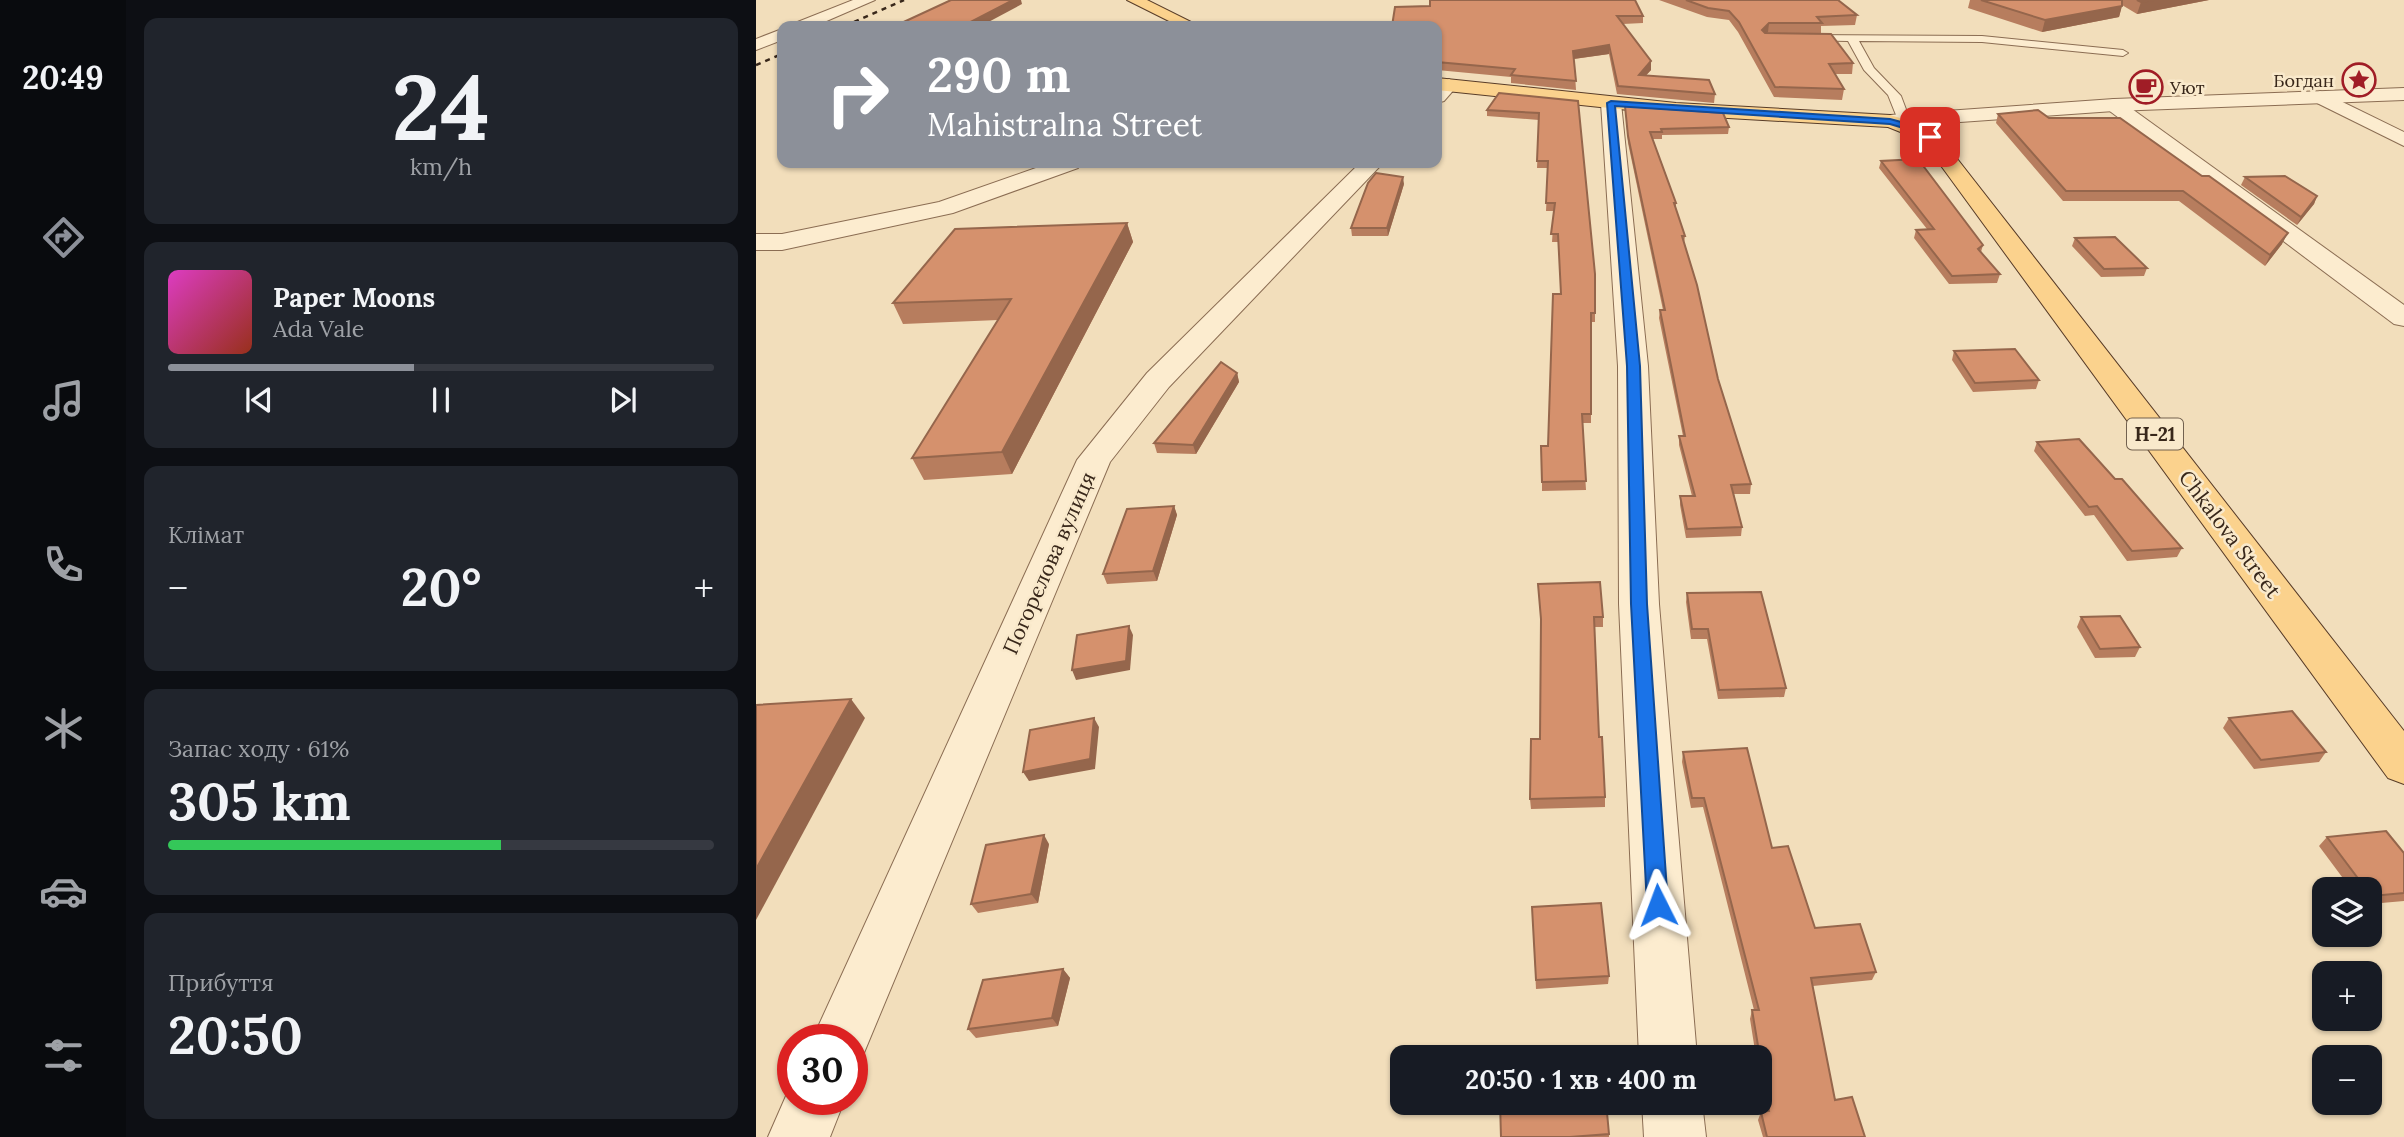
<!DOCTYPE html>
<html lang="uk">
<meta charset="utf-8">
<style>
:root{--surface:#171b24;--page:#20242c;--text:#f1f3f6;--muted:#9ea1a6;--line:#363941;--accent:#8c9099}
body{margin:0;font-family:Lora,serif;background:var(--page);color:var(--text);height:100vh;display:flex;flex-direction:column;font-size:26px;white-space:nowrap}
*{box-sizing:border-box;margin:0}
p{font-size:23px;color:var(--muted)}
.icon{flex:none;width:38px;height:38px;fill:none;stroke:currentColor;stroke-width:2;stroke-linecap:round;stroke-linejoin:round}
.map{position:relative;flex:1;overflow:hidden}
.details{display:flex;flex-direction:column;gap:18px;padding:18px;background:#0d0f14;width:630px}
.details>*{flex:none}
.guide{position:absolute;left:21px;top:21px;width:665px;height:147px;border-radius:14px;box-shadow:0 2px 5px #0004;background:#8c9099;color:#fff;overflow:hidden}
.controls{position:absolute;left:1556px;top:877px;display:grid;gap:14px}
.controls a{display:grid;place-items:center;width:70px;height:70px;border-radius:14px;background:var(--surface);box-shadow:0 2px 5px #0004;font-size:35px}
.speed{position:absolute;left:21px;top:1024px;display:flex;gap:14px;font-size:35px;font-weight:700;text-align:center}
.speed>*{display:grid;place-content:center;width:91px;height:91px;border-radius:50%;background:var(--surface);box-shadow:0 2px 5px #0004;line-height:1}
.speed .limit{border:10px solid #d22;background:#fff;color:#111}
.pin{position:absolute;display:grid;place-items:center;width:60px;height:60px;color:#fff;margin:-30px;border-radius:14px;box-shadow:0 4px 10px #0006}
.me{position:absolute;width:77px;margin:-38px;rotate:357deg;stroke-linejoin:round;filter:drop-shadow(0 0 5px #0008)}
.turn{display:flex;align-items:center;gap:24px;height:147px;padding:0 35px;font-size:32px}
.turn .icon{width:91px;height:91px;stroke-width:2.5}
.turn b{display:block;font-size:49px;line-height:60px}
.big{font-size:52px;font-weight:700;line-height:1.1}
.details .card{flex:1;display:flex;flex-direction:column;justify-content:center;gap:10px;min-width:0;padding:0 24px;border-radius:14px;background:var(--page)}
.details .dial{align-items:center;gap:0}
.dial b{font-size:91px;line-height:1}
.song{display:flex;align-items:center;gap:21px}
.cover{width:84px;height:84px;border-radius:10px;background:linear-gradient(135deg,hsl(310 70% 55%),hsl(10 70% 35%))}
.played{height:7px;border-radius:4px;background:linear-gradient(90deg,var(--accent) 45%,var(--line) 45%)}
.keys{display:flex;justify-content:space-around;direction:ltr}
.heat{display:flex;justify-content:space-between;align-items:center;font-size:38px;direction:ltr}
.charge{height:10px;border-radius:5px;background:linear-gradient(90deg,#34c759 61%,var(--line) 0)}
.trip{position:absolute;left:634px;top:1045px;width:382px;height:70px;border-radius:14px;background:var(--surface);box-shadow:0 2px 5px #0004;font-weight:700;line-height:70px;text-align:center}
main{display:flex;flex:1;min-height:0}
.tabs{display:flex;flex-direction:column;width:126px;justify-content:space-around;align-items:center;background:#090b0e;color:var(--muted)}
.tabs .icon{width:49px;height:49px}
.tabs .current{color:var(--accent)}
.tabs b{font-size:32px;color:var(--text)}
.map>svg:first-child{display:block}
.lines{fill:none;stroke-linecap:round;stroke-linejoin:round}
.service-casing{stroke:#8b6d53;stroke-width:2}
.minor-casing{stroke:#8b6d53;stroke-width:2}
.tertiary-casing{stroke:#8b6d53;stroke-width:2}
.primary-casing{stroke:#583c28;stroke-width:2}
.service{fill:#fceccf;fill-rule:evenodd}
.minor{fill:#fceccf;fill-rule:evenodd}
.tertiary{fill:#fceccf;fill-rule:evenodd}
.primary{fill:#fbd28d;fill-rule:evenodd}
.rail{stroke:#38271a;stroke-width:2.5;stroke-dasharray:5 5;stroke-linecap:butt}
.wall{fill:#b77d5e}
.shaded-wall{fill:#95664c}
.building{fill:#d5916d;stroke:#95664c;stroke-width:2}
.route{fill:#1a73e8;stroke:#114b97;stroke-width:2}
.labels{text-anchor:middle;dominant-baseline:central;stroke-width:5;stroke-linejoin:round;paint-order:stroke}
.far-poi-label{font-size:18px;fill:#38271a;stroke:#f9e9cb;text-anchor:end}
.shield{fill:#f9e9cb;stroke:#72614f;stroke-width:2}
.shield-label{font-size:19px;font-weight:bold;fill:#38271a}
.street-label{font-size:21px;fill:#38271a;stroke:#f9e9cb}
</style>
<main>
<nav class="tabs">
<b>20:49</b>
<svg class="icon current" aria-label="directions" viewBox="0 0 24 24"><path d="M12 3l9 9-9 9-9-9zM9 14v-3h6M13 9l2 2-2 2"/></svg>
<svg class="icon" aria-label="music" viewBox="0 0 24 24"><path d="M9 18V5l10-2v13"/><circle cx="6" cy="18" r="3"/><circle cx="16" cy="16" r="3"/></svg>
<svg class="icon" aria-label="phone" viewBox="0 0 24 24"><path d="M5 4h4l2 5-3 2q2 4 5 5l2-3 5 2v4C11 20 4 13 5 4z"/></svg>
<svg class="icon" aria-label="climate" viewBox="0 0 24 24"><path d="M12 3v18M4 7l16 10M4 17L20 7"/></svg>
<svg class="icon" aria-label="car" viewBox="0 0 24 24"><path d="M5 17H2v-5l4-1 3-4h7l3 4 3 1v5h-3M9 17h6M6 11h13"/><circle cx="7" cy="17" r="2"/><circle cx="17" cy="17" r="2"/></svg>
<svg class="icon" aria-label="filters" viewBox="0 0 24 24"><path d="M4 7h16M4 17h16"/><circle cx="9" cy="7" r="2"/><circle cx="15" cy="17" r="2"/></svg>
</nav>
<section class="details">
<div class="card dial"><b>24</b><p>km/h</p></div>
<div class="card">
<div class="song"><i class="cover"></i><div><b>Paper Moons</b><p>Ada Vale</p></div></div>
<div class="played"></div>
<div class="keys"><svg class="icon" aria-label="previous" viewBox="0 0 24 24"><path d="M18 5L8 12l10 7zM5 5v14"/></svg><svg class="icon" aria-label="pause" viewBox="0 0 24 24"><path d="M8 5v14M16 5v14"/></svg><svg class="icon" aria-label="next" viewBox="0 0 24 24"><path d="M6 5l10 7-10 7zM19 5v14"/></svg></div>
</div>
<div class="card"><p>Клімат</p>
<div class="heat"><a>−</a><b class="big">20°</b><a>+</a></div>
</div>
<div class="card"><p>Запас ходу · 61%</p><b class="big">305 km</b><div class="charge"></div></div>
<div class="card"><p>Прибуття</p><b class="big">20:50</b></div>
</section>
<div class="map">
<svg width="1648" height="1137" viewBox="0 0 1648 1137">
<rect width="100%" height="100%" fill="#f2debb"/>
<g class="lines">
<defs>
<polygon id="service" points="1047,35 1226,36 1367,50 1372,53 1367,56 1226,42 1103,41 1118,68 1145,96 1154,120 1148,124 1142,120 1132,95 1108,70 1092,41 1043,40 1042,38"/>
<g id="minor">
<polygon points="97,0 119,0 59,26 37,26 39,23"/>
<polygon points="26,29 26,40 0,50 0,39"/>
<polygon points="693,79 702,85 688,101 681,103 681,87"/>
<polygon points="1564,91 1648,132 1648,146 1557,101 1554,97"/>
<polygon points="855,97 865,103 892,366 903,604 941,1057 883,1057 863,604 862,366 845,103"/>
<polygon points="1358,99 1365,101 1648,305 1648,326 1638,324 1351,109 1348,105 1351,101"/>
<polygon points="294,163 325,163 322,168 197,213 26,250 0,250 0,234 26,234 183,202"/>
<polygon points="604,163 627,163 413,387 354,462 105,1060 96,1064 96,1040 56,1040 321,460 391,373"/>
<polygon points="37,1080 37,1099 89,1099 74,1137 12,1137"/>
<polygon points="886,1102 946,1102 950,1137 888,1137"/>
</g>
<polygon id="tertiary" points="1648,88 1648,100 1358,111 1134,127 1127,125 1124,121 1127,117 1134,115 1358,99"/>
<g id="primary">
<polygon points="371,0 391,0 443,26 423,26"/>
<polygon points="681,78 920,103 1134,115 1164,124 1181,133 1648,731 1648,784 1632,778 1167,141 1132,127 920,115 681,90"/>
</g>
</defs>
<!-- service casing -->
<use href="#service" class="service-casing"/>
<!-- minor casing -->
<use href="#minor" class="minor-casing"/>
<!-- tertiary casing -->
<use href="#tertiary" class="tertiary-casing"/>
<!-- primary casing -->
<use href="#primary" class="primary-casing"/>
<!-- service -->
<use href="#service" class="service"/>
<!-- minor -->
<use href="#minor" class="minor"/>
<!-- tertiary -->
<use href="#tertiary" class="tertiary"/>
<!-- primary -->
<use href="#primary" class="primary"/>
<!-- rail -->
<g class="rail">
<polyline points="89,26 148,0"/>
<polyline points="0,65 26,54"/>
</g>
</g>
<!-- wall -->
<g class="wall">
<polygon points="903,0 1082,0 1101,15 1099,25 1065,26 1065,33 1011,33 1097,63 1096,74 1079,74 1088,89 1086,100 1018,97 982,32 973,20 951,17"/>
<polygon points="1214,0 1453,0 1381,14 1366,5 1363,17 1286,32 1212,8"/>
<polygon points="887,16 887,23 867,24 895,61 895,70 890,75 959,94 958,103 861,94 853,54 818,59 820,90 755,83 755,77 681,70 681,26 636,26"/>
<polygon points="822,101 839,313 839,322 835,322 835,423 826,423 830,490 786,491 786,482 792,446 805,294 803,242 796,242 798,211 790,211 792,168 781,168 783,120 731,116 731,110"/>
<polygon points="869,106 973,127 972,134 906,135 906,139 896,139 920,203 920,209 929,236 928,243 962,379 995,484 994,494 978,494 986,527 985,536 930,538 924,505 924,496 936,496 923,445 923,436 927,436 903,318 904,310 907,310 872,143"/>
<polygon points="1242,114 1293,118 1526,244 1509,266 1423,201 1307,201 1240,123"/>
<polygon points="1125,161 1227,245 1225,252 1244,274 1241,283 1193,284 1158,238 1160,230 1171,229 1123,168"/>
<polygon points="1489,177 1561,196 1558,204 1541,225 1485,185"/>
<polygon points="648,184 632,236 596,236 595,228"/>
<polygon points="371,223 377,242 256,474 168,480 156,458 242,320 147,324 137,303"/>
<polygon points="1319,238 1391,268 1388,276 1345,277 1316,246"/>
<polygon points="1198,351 1283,380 1280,389 1217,392 1196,360"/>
<polygon points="481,373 483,382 440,454 401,453 398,443"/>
<polygon points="1281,442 1359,479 1426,548 1421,557 1371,561 1338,515 1329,516 1278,451"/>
<polygon points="418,506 421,515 401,581 351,584 347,574"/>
<polygon points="782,584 847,617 847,627 838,627 843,737 849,797 849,807 775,809 774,799 784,739 785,624"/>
<polygon points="931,593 1030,688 1028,697 962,699 951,639 935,639 930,602"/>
<polygon points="1325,617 1384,647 1379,657 1339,658 1321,627"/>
<polygon points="1473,718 1570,752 1563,762 1498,769 1467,728"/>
<polygon points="927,752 1016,848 1059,928 1120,972 1116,980 1057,986 1079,1100 1109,1137 1007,1137 1002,1120 1005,1112 1009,1111 1003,1072 1003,1057 1000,1057 994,1019 996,1010 998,1010 947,807 935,808 926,762"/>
<polygon points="1571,837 1648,853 1648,901 1614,904 1614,889 1595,889 1563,846"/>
<polygon points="293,844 282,903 222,913 215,904"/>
<polygon points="776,907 853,976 852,984 780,989"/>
<polygon points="307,969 314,978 302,1026 220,1038 212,1029"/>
<polygon points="853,1134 853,1137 745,1137"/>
</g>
<!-- shaded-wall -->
<g class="shaded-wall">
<polygon points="257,0 265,0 266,4 225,26 207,26"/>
<polygon points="1398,0 1453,0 1381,14 1385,2"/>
<polygon points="1366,6 1363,17 1286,32 1289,20"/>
<polygon points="1013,23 1012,32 1005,39 1006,30"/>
<polygon points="853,45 853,54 817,59 817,51"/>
<polygon points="895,61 895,70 883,83 883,75"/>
<polygon points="647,177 648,184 632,236 631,228"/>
<polygon points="1561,196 1558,204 1541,225 1545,217"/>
<polygon points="371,223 377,242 256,474 246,452"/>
<polygon points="1532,233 1526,244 1509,266 1514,255"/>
<polygon points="481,373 483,382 440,454 437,445"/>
<polygon points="418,506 421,515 401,581 397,571"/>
<polygon points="373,626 377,635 374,670 320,680 316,670"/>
<polygon points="95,699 109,718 0,920 0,869"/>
<polygon points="338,718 343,727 339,769 273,781 267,772"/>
<polygon points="288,835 293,844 282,903 275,894"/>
<polygon points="307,969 314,978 302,1026 296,1018"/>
</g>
<!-- building -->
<g class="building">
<polygon points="195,0 257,0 207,26 139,26"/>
<polygon points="674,0 879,0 887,16 861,16 895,61 883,75 953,80 959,94 862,86 853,45 817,51 820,81 755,75 759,69 681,62 681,26 636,26 639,7 674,6"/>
<polygon points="930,0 1082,0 1101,15 1061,17 1066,23 1013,23 1006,30 1009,33 1075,34 1097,63 1073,64 1088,89 1019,87 983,22 973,11 952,8"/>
<polygon points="1225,0 1366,0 1366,6 1289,20"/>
<polygon points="1381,0 1398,0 1385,2"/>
<polygon points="743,93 822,101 839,274 839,313 835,313 835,414 826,414 830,481 786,482 785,446 792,446 797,294 805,294 802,234 795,234 799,203 790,203 792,161 781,161 783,113 731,110"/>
<polygon points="869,106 967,113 973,127 905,129 906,132 894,132 920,203 918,203 929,236 926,236 941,285 962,379 995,484 975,485 986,527 931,529 924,496 939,496 923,436 929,436 904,310 909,310 872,136"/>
<polygon points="1282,110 1293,118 1364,118 1446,176 1453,176 1532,233 1514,255 1427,191 1310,191 1242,114"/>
<polygon points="1162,159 1227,245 1222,249 1244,274 1196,276 1160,230 1178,229 1125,161"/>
<polygon points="620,173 647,177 631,228 595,228 612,183"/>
<polygon points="1529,176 1561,196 1545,217 1489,177"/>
<polygon points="371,223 246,452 156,458 255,299 137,303 199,229"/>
<polygon points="1359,237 1391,268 1348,269 1319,238"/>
<polygon points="1259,349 1283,380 1219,383 1198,351"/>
<polygon points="465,362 481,373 437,445 398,443"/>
<polygon points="1323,439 1359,479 1366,479 1426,548 1376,551 1341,506 1333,507 1281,442"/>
<polygon points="418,506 397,571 347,574 371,509"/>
<polygon points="844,582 847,617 838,617 843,737 846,737 849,797 774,799 775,739 784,739 785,619 782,584"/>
<polygon points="1005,592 1030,688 963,690 952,629 936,629 931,593"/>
<polygon points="1364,616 1384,647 1344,649 1325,617"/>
<polygon points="373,626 370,661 316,670 321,635"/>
<polygon points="95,699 0,869 0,705"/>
<polygon points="1536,711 1570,752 1505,760 1473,718"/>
<polygon points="338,718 334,759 267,772 274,730"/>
<polygon points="991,748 1016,848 1032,846 1059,928 1104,924 1120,972 1055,978 1079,1100 1096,1097 1109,1137 1011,1137 1005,1112 1013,1111 996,1010 1003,1010 948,798 936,798 927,752"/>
<polygon points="1630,831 1648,853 1648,893 1616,896 1614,893 1614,889 1610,889 1571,837"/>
<polygon points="288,835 275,894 215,904 230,845"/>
<polygon points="845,903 853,976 780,980 776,907"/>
<polygon points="307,969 296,1018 212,1029 227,980"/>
<polygon points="744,1102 850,1102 853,1134 814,1137 745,1137"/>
</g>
<!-- route -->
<polygon class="route" points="855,101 1134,119 1160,126 1178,137 1171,139 1154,130 1134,124 859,106 884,366 891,604 912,905 909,912 902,915 894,912 891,905 875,604 871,366 851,103"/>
<!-- icons -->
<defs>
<symbol id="sight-ring" viewBox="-11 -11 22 22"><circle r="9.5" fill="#f9e9cb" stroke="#a01d26" stroke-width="1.5"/><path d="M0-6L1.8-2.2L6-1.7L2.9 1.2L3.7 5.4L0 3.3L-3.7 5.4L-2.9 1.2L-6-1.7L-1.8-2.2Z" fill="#a01d26"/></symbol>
<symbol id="cafe-ring" viewBox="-11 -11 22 22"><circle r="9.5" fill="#f9e9cb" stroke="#a01d26" stroke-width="1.5"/><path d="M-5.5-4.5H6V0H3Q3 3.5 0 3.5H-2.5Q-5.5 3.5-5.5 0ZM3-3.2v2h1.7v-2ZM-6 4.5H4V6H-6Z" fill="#a01d26"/></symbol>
</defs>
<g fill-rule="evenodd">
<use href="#sight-ring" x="1584" y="61" width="38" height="38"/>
<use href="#cafe-ring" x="1371" y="68" width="38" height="38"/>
</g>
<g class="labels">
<!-- far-poi labels -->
<g class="far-poi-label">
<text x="1578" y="80">Богдан</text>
<text x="1414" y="87" text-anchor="start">Уют</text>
</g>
<!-- shield labels -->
<rect class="shield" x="1371" y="418.5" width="56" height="31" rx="5"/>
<g class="shield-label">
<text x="1399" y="434">Н-21</text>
</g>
<!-- street labels -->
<g class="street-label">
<text transform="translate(1474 534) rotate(53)">Chkalova Street</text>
<text transform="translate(293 563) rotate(-66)">Погорєлова вулиця</text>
</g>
</g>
</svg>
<div class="controls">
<a><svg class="icon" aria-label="layers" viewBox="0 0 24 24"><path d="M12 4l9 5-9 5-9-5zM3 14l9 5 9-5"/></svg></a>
<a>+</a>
<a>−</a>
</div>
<div class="speed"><div class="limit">30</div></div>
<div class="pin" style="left:1174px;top:137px;background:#d93025"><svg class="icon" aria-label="arrive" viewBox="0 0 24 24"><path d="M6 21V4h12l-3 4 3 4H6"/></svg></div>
<svg class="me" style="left:902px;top:905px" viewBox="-20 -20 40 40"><path d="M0-17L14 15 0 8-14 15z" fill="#1a73e8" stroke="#fff" stroke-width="4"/></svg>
<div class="trip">20:50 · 1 хв · 400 m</div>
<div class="guide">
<div class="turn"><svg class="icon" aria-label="right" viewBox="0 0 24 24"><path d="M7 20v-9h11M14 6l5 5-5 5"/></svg><div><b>290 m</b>Mahistralna Street</div></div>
</div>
</div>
</main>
